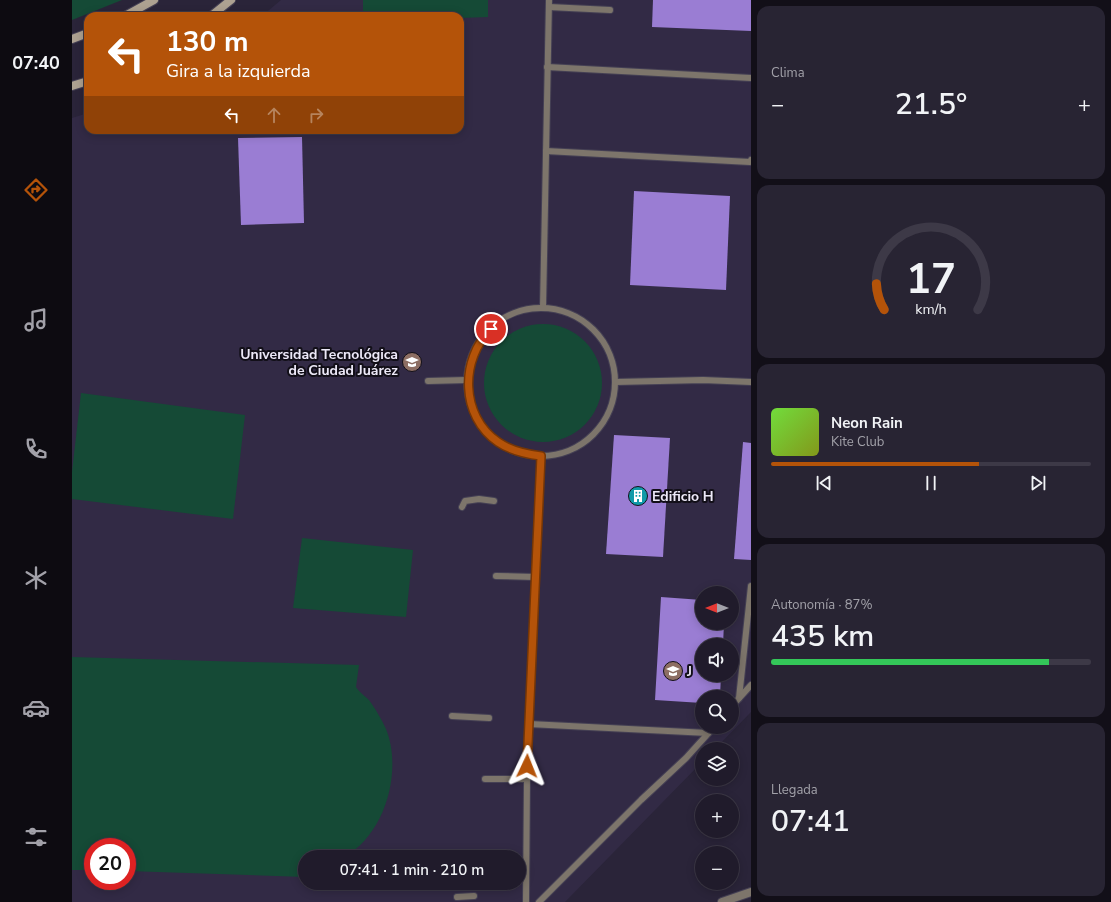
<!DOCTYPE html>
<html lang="es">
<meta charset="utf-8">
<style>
:root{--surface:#201b2b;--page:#282433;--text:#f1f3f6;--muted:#a2a1a9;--line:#3d3947;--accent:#b45309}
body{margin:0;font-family:"Nunito Sans",sans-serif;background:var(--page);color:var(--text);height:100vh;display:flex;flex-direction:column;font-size:15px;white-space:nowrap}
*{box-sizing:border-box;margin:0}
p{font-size:13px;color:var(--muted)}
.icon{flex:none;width:22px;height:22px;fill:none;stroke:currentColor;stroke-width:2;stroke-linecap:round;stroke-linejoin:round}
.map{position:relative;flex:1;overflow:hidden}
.panel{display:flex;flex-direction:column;gap:6px;padding:6px;background:#120f18;width:360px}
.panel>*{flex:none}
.top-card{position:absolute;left:12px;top:12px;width:380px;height:122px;border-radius:12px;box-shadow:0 2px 10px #0003,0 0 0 1px var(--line);background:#b45309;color:#fff;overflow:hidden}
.needle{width:26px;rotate:270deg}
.controls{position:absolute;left:623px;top:586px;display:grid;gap:8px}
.controls a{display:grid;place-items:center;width:44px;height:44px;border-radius:50%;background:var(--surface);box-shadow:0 2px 10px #0003,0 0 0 1px var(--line);font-size:20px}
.speed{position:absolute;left:12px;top:838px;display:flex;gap:8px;font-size:20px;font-weight:700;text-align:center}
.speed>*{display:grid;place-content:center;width:52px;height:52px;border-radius:50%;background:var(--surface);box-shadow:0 2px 10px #0003,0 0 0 1px var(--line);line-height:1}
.speed .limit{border:6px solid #d22;background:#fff;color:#111}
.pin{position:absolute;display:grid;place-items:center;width:34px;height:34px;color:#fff;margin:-17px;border:2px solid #fff;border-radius:50%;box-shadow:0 1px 4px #0007}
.me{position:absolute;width:44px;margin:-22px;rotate:2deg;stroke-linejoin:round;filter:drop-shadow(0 0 3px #0008)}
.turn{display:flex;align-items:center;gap:14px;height:84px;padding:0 16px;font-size:18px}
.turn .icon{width:52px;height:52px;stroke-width:2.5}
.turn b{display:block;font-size:28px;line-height:34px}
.lanes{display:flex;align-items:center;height:38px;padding:0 16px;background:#0003;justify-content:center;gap:20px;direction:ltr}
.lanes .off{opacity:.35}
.big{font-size:30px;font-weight:600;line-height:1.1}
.panel .widget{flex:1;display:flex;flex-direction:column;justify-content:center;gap:6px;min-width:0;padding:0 14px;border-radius:12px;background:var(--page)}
.panel .dial{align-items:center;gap:0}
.dial svg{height:104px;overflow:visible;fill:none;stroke:var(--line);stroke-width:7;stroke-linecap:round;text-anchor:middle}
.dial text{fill:var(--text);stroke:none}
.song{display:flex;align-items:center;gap:12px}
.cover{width:48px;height:48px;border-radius:6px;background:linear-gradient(135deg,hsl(100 70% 55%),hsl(70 70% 35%))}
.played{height:4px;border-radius:2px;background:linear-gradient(90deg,var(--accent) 65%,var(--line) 65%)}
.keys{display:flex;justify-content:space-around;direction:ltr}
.heat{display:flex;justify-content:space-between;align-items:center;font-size:22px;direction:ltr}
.charge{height:6px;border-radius:3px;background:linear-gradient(90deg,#34c759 87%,var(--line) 0)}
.trip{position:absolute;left:226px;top:850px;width:228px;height:40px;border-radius:20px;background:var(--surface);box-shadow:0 2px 10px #0003,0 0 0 1px var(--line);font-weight:600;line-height:40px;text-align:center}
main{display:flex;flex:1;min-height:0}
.dock{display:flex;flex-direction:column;width:72px;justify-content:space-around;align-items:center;background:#0d0b11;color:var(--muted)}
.dock .icon{width:28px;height:28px}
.dock .current{color:var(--accent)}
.dock b{font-size:18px;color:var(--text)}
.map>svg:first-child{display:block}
.built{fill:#322a45;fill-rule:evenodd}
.green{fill:#154a36}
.building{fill:#9a7dd3}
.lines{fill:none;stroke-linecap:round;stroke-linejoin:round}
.lane-casing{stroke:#454054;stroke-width:8}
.street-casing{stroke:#454054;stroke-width:10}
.secondary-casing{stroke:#454054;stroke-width:10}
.lane{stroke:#7d756b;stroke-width:6}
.street{stroke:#7d756b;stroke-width:8}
.secondary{stroke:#ada191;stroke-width:8}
.route-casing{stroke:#753606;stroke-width:10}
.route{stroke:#b45309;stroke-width:7}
.labels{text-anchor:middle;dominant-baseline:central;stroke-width:4;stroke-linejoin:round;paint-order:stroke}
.poi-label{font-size:14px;font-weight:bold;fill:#ede9f8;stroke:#120f18;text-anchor:start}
</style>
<main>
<nav class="dock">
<b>07:40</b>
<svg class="icon current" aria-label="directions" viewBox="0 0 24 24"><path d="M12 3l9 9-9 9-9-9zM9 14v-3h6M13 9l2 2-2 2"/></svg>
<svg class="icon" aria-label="music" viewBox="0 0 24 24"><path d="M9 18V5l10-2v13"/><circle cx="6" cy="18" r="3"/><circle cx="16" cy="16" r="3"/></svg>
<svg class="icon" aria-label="phone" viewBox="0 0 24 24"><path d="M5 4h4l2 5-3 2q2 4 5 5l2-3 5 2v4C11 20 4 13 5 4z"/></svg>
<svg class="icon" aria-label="climate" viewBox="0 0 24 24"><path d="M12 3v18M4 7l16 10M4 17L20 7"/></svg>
<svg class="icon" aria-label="car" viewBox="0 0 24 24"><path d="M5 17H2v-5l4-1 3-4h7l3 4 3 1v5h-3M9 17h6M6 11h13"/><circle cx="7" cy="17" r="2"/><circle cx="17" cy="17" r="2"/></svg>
<svg class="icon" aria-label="filters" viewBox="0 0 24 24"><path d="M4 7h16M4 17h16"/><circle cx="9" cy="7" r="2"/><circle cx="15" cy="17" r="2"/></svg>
</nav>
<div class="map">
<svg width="679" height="902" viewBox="0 0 679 902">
<rect width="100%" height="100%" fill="#2a2439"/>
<!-- built -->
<path class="built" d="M209,0h470v712l-36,37h-13v13l-137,140h-493v-784l16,-5v17h372v-114h-198zM630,593h30v30h-30zM630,645h30v30h-30zM630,697h30v30h-30zM21,847h34v34h-34zM233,857h214v26h-214z"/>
<!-- green -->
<g class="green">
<polygon points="0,0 50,0 0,20"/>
<polygon points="291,0 416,0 416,17 388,18 388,16 291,16"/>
<circle cx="471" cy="383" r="59"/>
<polygon points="9,393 173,415 161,519 0,499 0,472"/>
<polygon points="230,538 341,550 334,617 221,608"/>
<path d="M0,657l287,8 -3,22c3,5 9,9 13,13 6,8 13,20 17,29 17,42 -1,106 -42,128h-39v20l-178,-6v-24h-34v23h-21z"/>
</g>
<!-- building -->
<g class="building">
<polygon points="581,0 679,0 679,31 580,27"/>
<polygon points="230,137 232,223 169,225 166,138"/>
<polygon points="562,191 658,196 654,290 558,285"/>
<polygon points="542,435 598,438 591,557 534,554"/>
<polygon points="671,442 679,443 679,560 662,559"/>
<polygon points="589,597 630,600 630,623 652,623 651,645 630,645 630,675 649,675 648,697 630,697 630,703 583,700"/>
</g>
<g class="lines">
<defs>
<g id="lane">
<polyline points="477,7 538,10"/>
<polyline points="475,67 679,78"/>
<polyline points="474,151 678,162 679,160"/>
<polyline points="471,308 477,0"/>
<circle cx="469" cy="382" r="74"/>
<polyline points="356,381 395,380"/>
<polyline points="543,382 631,380 679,382"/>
<polyline points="390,507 393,501 407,499 422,501"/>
<polyline points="424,576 463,577"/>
<polyline points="667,698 679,586"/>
<polyline points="660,706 679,685"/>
<polyline points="380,716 417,718"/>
<polyline points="457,724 636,733"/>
<polyline points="413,779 455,779"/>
<polyline points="385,897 402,896"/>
<polyline points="454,902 455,779 469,456"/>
<polyline points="467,902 569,800 614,758 642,727"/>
</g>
<polyline id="street" points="650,902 679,892"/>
<g id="secondary">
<polyline points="53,16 82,0"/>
<polyline points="139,16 159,0"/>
<polyline points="0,39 16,33"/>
<polyline points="0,86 16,81"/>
</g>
</defs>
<!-- lane casing -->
<use href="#lane" class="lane-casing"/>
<!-- street casing -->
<use href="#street" class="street-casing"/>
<!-- secondary casing -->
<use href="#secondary" class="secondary-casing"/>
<!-- lane -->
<use href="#lane" class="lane"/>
<!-- street -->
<use href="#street" class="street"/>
<!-- secondary -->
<use href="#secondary" class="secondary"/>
</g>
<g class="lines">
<defs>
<path id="route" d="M419,329c-31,30 -31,87 7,113 13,9 27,12 43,14l-14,310"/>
</defs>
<!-- route casing -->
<use href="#route" class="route-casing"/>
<!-- route -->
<use href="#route" class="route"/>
</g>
<!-- icons -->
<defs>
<symbol id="university-disc" viewBox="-11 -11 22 22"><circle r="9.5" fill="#8d6e63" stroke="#120f18"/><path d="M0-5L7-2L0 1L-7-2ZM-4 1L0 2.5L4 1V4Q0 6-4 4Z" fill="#fff"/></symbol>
<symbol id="building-disc" viewBox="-11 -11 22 22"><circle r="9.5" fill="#0f9aa8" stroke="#120f18"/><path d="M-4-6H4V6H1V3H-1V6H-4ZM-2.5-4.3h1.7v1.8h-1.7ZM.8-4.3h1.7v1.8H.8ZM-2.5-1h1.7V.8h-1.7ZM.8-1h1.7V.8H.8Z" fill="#fff"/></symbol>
</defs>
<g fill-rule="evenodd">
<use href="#university-disc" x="329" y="351" width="22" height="22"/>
<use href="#building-disc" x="555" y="485" width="22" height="22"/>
<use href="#university-disc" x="590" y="660" width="22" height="22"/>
</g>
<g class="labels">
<!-- poi labels -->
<g class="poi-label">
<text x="326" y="354" text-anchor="end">Universidad Tecnológica<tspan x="326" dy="16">de Ciudad Juárez</tspan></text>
<text x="580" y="496">Edificio H</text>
<text x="615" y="671">J</text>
</g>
</g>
</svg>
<div class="controls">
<a><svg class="needle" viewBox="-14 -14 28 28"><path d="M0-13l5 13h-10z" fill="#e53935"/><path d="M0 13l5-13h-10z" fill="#a2a1a9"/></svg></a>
<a><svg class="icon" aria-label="sound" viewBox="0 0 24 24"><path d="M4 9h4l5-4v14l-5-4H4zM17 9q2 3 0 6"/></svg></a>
<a><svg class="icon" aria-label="search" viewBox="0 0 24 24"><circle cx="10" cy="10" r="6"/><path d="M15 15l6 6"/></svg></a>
<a><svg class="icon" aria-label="layers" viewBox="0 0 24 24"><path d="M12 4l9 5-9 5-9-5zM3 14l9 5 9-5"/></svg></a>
<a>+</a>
<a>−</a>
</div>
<div class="speed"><div class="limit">20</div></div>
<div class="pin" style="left:419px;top:329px;background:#d93025"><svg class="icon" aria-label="arrive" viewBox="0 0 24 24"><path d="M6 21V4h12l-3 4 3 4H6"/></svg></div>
<svg class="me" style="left:455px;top:766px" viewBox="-20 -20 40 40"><path d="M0-17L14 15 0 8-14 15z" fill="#b45309" stroke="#fff" stroke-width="4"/></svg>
<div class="trip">07:41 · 1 min · 210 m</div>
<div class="top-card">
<div class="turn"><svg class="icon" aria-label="left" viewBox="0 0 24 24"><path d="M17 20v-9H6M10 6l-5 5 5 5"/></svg><div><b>130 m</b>Gira a la izquierda</div></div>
<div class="lanes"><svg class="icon" aria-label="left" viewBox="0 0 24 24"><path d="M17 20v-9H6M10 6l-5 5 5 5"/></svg><svg class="icon off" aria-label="ahead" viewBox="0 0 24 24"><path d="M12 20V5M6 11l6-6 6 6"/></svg><svg class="icon off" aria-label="right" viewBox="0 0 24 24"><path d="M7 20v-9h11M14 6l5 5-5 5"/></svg></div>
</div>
</div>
<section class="panel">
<div class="widget"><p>Clima</p>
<div class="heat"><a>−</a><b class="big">21.5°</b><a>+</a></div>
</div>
<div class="widget dial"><svg viewBox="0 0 100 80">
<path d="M14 69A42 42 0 1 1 86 69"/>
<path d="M14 69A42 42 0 0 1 8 49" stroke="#b45309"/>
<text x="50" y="56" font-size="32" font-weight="700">17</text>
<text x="50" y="72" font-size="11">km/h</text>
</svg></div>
<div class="widget">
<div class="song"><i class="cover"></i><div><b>Neon Rain</b><p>Kite Club</p></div></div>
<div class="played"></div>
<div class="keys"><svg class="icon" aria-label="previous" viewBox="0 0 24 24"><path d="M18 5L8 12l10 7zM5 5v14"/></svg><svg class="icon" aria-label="pause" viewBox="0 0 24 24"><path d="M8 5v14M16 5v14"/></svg><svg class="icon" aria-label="next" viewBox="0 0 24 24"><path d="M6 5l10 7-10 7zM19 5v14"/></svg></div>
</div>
<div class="widget"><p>Autonomía · 87%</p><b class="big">435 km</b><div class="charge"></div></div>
<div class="widget"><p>Llegada</p><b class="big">07:41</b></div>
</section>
</main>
